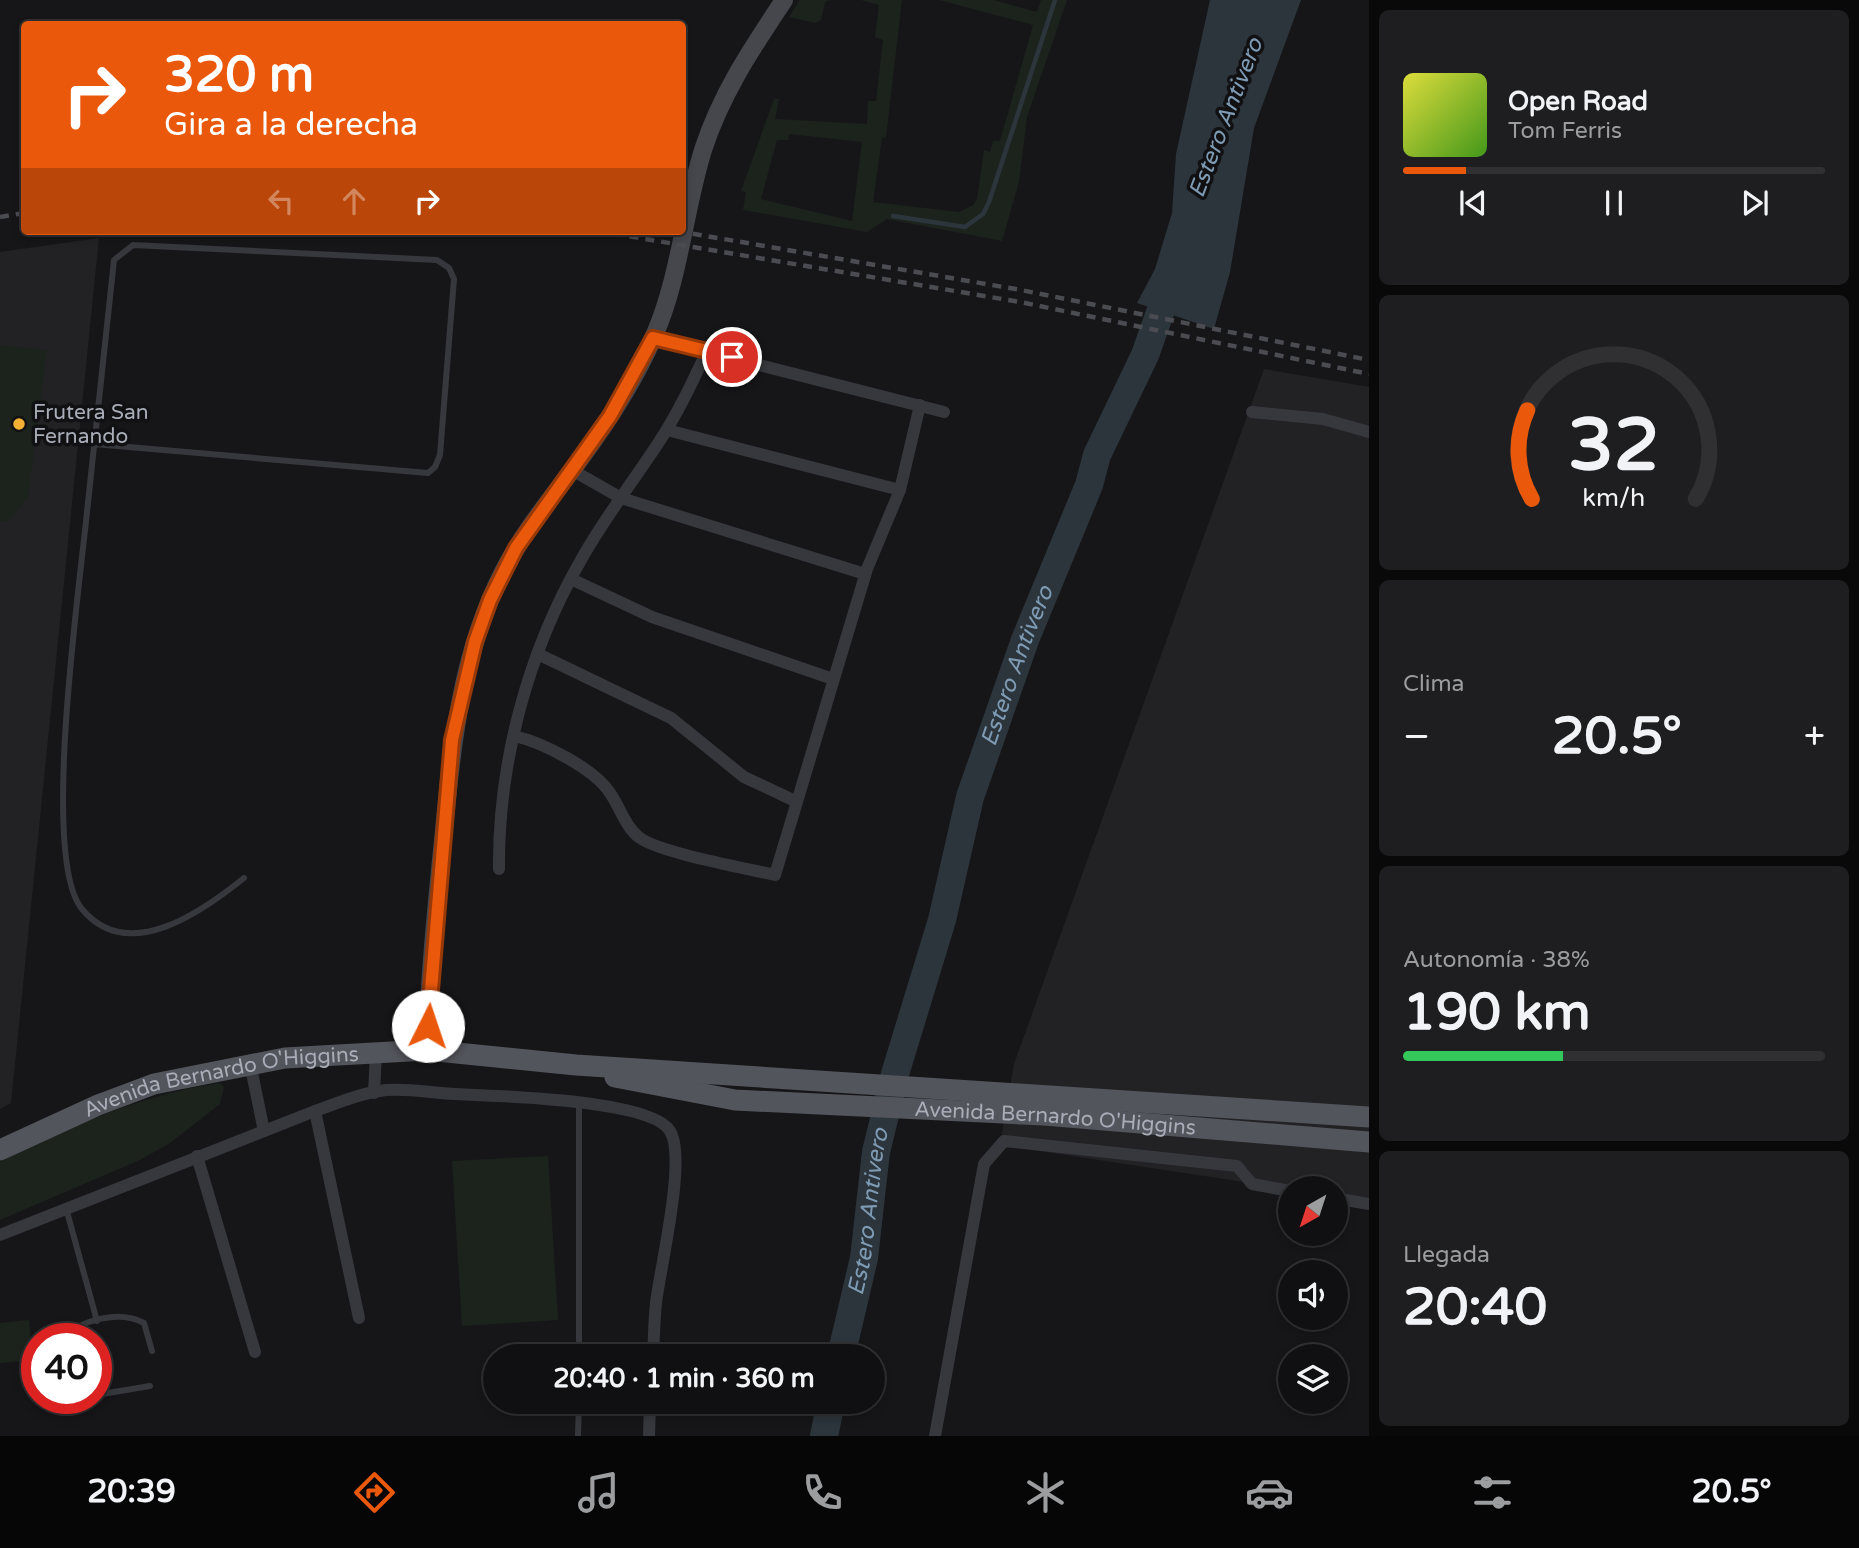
<!DOCTYPE html>
<html lang="es">
<meta charset="utf-8">
<style>
:root{--surface:#101012;--page:#1e1e20;--text:#f1f3f6;--muted:#9c9d9f;--line:#303032;--accent:#ea580c}
body{margin:0;font-family:"Varela Round",sans-serif;background:var(--page);color:var(--text);height:100vh;display:flex;flex-direction:column;font-size:26px;white-space:nowrap}
*{box-sizing:border-box;margin:0}
p{font-size:23px;color:var(--muted)}
.icon{flex:none;width:38px;height:38px;fill:none;stroke:currentColor;stroke-width:2;stroke-linecap:round;stroke-linejoin:round}
.map{position:relative;flex:1;overflow:hidden}
.details{display:flex;flex-direction:column;gap:10px;padding:10px;background:#09090a;width:490px}
.details>*{flex:none}
.top-card{position:absolute;left:21px;top:21px;width:665px;height:214px;border-radius:7px;box-shadow:0 4px 10px #0003,0 0 0 2px var(--line);background:#ea580c;color:#fff;overflow:hidden}
.needle{width:46px;rotate:219deg}
.controls{position:absolute;left:1278px;top:1176px;display:grid;gap:14px}
.controls a{display:grid;place-items:center;width:70px;height:70px;border-radius:50%;background:var(--surface);box-shadow:0 4px 10px #0003,0 0 0 2px var(--line);font-size:35px}
.speed{position:absolute;left:21px;top:1323px;display:flex;gap:14px;font-size:35px;font-weight:700;text-align:center}
.speed>*{display:grid;place-content:center;width:91px;height:91px;border-radius:50%;background:var(--surface);box-shadow:0 4px 10px #0003,0 0 0 2px var(--line);line-height:1}
.speed .limit{border:10px solid #d22;background:#fff;color:#111}
.pin{position:absolute;display:grid;place-items:center;width:60px;height:60px;color:#fff;margin:-30px;border:4px solid #fff;border-radius:50%;box-shadow:0 2px 7px #0007}
.me{position:absolute;width:77px;margin:-38px;rotate:4deg;stroke-linejoin:round;filter:drop-shadow(0 0 5px #0008)}
.turn{display:flex;align-items:center;gap:24px;height:147px;padding:0 28px;font-size:32px}
.turn .icon{width:91px;height:91px;stroke-width:2.5}
.turn b{display:block;font-size:49px;line-height:60px}
.lanes{display:flex;align-items:center;height:66px;padding:0 28px;background:#0003;justify-content:center;gap:35px;direction:ltr}
.lanes .off{opacity:.35}
.big{font-size:52px;font-weight:700;line-height:1.1}
.details .widget{flex:1;display:flex;flex-direction:column;justify-content:center;gap:10px;min-width:0;padding:0 24px;border-radius:10px;background:var(--page)}
.details .dial{align-items:center;gap:0}
.dial svg{height:182px;overflow:visible;fill:none;stroke:var(--line);stroke-width:7;stroke-linecap:round;text-anchor:middle}
.dial text{fill:var(--text);stroke:none}
.song{display:flex;align-items:center;gap:21px}
.cover{width:84px;height:84px;border-radius:10px;background:linear-gradient(135deg,hsl(60 70% 55%),hsl(100 70% 35%))}
.played{height:7px;border-radius:4px;background:linear-gradient(90deg,var(--accent) 15%,var(--line) 15%)}
.keys{display:flex;justify-content:space-around;direction:ltr}
.heat{display:flex;justify-content:space-between;align-items:center;font-size:38px;direction:ltr}
.charge{height:10px;border-radius:5px;background:linear-gradient(90deg,#34c759 38%,var(--line) 0)}
.trip{position:absolute;left:483px;top:1344px;width:402px;height:70px;border-radius:35px;background:var(--surface);box-shadow:0 4px 10px #0003,0 0 0 2px var(--line);font-weight:700;line-height:70px;text-align:center}
.tab-bar{display:flex;height:112px;justify-content:space-around;align-items:center;background:#060607;color:var(--muted)}
.tab-bar .icon{width:49px;height:49px}
.tab-bar .active{color:var(--accent)}
.tab-bar b{font-size:32px;color:var(--text)}
main{display:flex;flex:1;min-height:0}
.map>svg:first-child{display:block}
.built{fill:#222225}
.green{fill:#1c231d;fill-rule:evenodd}
.water{fill:#2c353c}
.lines{fill:none;stroke-linecap:round;stroke-linejoin:round}
.stream{stroke:#2c353c;stroke-width:4.5}
.river{stroke:#2c353c;stroke-width:28}
.lane{stroke:#37383d;stroke-width:6}
.street{stroke:#37383d;stroke-width:12}
.secondary{stroke:#45474d;stroke-width:18}
.primary{stroke:#53555c;stroke-width:21}
.rail{stroke:#4a4c52;stroke-width:4.5;stroke-dasharray:9 7;stroke-linecap:butt}
.route-casing{stroke:#983908;stroke-width:18}
.route{stroke:#ea580c;stroke-width:12}
.poi-dot{fill:#f2b134;stroke:#111113;stroke-width:2.5}
.labels{text-anchor:middle;dominant-baseline:central;stroke-width:7;stroke-linejoin:round;paint-order:stroke}
.poi-label{font-size:21px;fill:#a8adb8;stroke:#111113;text-anchor:start}
.street-label{font-size:21px;fill:#a8adb8;stroke:#111113}
.water-label{font-size:23px;font-style:italic;fill:#7f9bb3;stroke:#111113}
</style>
<main>
<div class="map">
<svg width="1369" height="1436" viewBox="0 0 1369 1436">
<rect width="100%" height="100%" fill="#161618"/>
<!-- built -->
<g class="built">
<polygon points="99,238 11,1103 0,1109 0,252"/>
<polygon points="1264,369 1369,387 1369,1201 1335,1195 1335,1188 1290,1189 1000,1145 1014,1064"/>
</g>
<!-- green -->
<g class="green">
<polygon points="800,0 830,0 825,2 821,20 815,23 789,17"/>
<path d="M861,0h41l-16,137 -4,1 -9,64 86,10 14,-7 4,-6 7,-49 6,2 3,-11h7l33,-116 -94,-25h55l43,12 4,-12h26l-40,117 -8,65 -17,59 -115,-22 -20,13 -124,-22 3,-18 -5,-1 33,-92h5l-4,20 92,5 1,-23h8l7,-61 -8,-3 4,-32zM789,134l73,8 -10,79 -91,-22 16,-59h11z"/>
<polygon points="0,345 47,350 28,498 8,522 0,521"/>
<path d="M219,1083l5,4 -4,17 -50,39 -30,17 -140,60v-58c69,-36 142,-67 219,-79z"/>
<polygon points="548,1156 558,1320 462,1326 452,1161"/>
<polygon points="29,1320 32,1360 0,1363 0,1323"/>
</g>
<!-- water -->
<polygon class="water" points="1210,0 1301,0 1254,128 1230,272 1214,329 1137,303 1155,269 1172,213 1176,154"/>
<g class="lines">
<!-- stream -->
<polyline class="stream" points="893,216 965,227 983,214 989,202 1055,0"/>
<!-- river -->
<g class="river">
<path id="s1" d="M841,1356l23,-98 12,-106 19,-78 47,-154 28,-123 55,-157 64,-155 8,-30 48,-100 28,-79"/>
<polyline points="824,1436 831,1402"/>
</g>
<!-- lane -->
<g class="lane">
<path d="M94,444l334,29 7,-6 5,-12 14,-176 -5,-11 -12,-8 -304,-15 -19,15c-9,84 -18,168 -27,252 -7,72 -47,347 -5,397 46,56 121,2 162,-31"/>
<polyline points="579,1103 579,1356"/>
<polyline points="66,1208 97,1321"/>
<path d="M63,1339c18,-20 57,-29 81,-16l8,28"/>
<polyline points="96,1395 150,1386"/>
<polyline points="578,1436 579,1402"/>
</g>
<!-- street -->
<g class="street">
<polyline points="653,338 944,412"/>
<polyline points="1252,412 1323,419 1369,432"/>
<polyline points="667,430 900,490"/>
<polyline points="572,470 621,498 865,574"/>
<polyline points="571,579 652,617 833,679"/>
<polyline points="538,654 671,718 744,777 795,801"/>
<path d="M514,736c28,6 81,33 96,57 10,14 15,34 30,45 21,15 105,30 135,37l92,-306 33,-79 20,-85"/>
<path d="M499,869c-1,-106 29,-217 82,-309 22,-40 51,-77 76,-115 20,-30 35,-62 50,-94"/>
<polyline points="250,1063 264,1131"/>
<polyline points="374,1093 376,1052"/>
<polyline points="315,1111 359,1318"/>
<polyline points="197,1156 255,1352"/>
<polyline points="1335,1198 1369,1204"/>
<path d="M0,1235l315,-124c23,-8 46,-18 71,-21 22,-2 47,3 69,4 39,2 196,5 215,37 17,27 -10,137 -14,172 -2,18 -2,36 -3,53"/>
<polyline points="649,1436 650,1402"/>
<polyline points="935,1436 984,1164 1004,1141 1237,1166 1252,1184 1290,1191"/>
</g>
<!-- secondary -->
<path class="secondary" d="M427,1050c2,-70 9,-140 16,-210 9,-93 17,-185 61,-270 21,-41 50,-75 77,-112 28,-38 54,-78 73,-122 26,-59 30,-125 49,-186 18,-56 49,-102 81,-150"/>
<!-- primary -->
<g class="primary">
<path id="s2" d="M615,1077l120,23 309,15 325,27"/>
<path id="s3" d="M0,1150l98,-45 56,-21 131,-26 142,-8 149,15 793,52"/>
</g>
<!-- rail -->
<g class="rail">
<polyline points="0,217 24,213"/>
<polyline points="598,231 1020,302 1369,374"/>
<polyline points="677,231 1021,290 1369,360"/>
</g>
</g>
<g class="lines">
<defs>
<polyline id="route" points="428,1026 452,740 475,642 490,600 516,548 610,416 653,338 732,357"/>
</defs>
<!-- route casing -->
<use href="#route" class="route-casing"/>
<!-- route -->
<use href="#route" class="route"/>
</g>
<!-- markers -->
<circle class="poi-dot" cx="19" cy="424" r="7"/>
<g class="labels">
<!-- poi labels -->
<g class="poi-label">
<text x="33" y="412">Frutera San<tspan x="33" dy="24">Fernando</tspan></text>
</g>
<!-- street labels -->
<g class="street-label">
<text stroke="none"><textPath href="#s3" startOffset="234">Avenida Bernardo O'Higgins</textPath></text>
<text stroke="none"><textPath href="#s2" startOffset="443">Avenida Bernardo O'Higgins</textPath></text>
</g>
<!-- water labels -->
<g class="water-label">
<text transform="translate(1226 118) rotate(-69)">Estero Antivero</text>
<text stroke="none"><textPath href="#s1" startOffset="714">Estero Antivero</textPath></text>
<text stroke="none"><textPath href="#s1" startOffset="147">Estero Antivero</textPath></text>
</g>
</g>
</svg>
<div class="controls">
<a><svg class="needle" viewBox="-14 -14 28 28"><path d="M0-13l5 13h-10z" fill="#e53935"/><path d="M0 13l5-13h-10z" fill="#9c9d9f"/></svg></a>
<a><svg class="icon" aria-label="sound" viewBox="0 0 24 24"><path d="M4 9h4l5-4v14l-5-4H4zM17 9q2 3 0 6"/></svg></a>
<a><svg class="icon" aria-label="layers" viewBox="0 0 24 24"><path d="M12 4l9 5-9 5-9-5zM3 14l9 5 9-5"/></svg></a>
</div>
<div class="speed"><div class="limit">40</div></div>
<div class="pin" style="left:732px;top:357px;background:#d93025"><svg class="icon" aria-label="arrive" viewBox="0 0 24 24"><path d="M6 21V4h12l-3 4 3 4H6"/></svg></div>
<svg class="me" style="left:428px;top:1026px" viewBox="-20 -20 40 40"><circle r="19" fill="#fff"/><path d="M0-13L10 11 0 6-10 11z" fill="#ea580c"/></svg>
<div class="trip">20:40 · 1 min · 360 m</div>
<div class="top-card">
<div class="turn"><svg class="icon" aria-label="right" viewBox="0 0 24 24"><path d="M7 20v-9h11M14 6l5 5-5 5"/></svg><div><b>320 m</b>Gira a la derecha</div></div>
<div class="lanes"><svg class="icon off" aria-label="left" viewBox="0 0 24 24"><path d="M17 20v-9H6M10 6l-5 5 5 5"/></svg><svg class="icon off" aria-label="ahead" viewBox="0 0 24 24"><path d="M12 20V5M6 11l6-6 6 6"/></svg><svg class="icon" aria-label="right" viewBox="0 0 24 24"><path d="M7 20v-9h11M14 6l5 5-5 5"/></svg></div>
</div>
</div>
<section class="details">
<div class="widget">
<div class="song"><i class="cover"></i><div><b>Open Road</b><p>Tom Ferris</p></div></div>
<div class="played"></div>
<div class="keys"><svg class="icon" aria-label="previous" viewBox="0 0 24 24"><path d="M18 5L8 12l10 7zM5 5v14"/></svg><svg class="icon" aria-label="pause" viewBox="0 0 24 24"><path d="M8 5v14M16 5v14"/></svg><svg class="icon" aria-label="next" viewBox="0 0 24 24"><path d="M6 5l10 7-10 7zM19 5v14"/></svg></div>
</div>
<div class="widget dial"><svg viewBox="0 0 100 80">
<path d="M14 69A42 42 0 1 1 86 69"/>
<path d="M14 69A42 42 0 0 1 12 30" stroke="#ea580c"/>
<text x="50" y="56" font-size="32" font-weight="700">32</text>
<text x="50" y="72" font-size="11">km/h</text>
</svg></div>
<div class="widget"><p>Clima</p>
<div class="heat"><a>−</a><b class="big">20.5°</b><a>+</a></div>
</div>
<div class="widget"><p>Autonomía · 38%</p><b class="big">190 km</b><div class="charge"></div></div>
<div class="widget"><p>Llegada</p><b class="big">20:40</b></div>
</section>
</main>
<nav class="tab-bar">
<b>20:39</b>
<svg class="icon active" aria-label="directions" viewBox="0 0 24 24"><path d="M12 3l9 9-9 9-9-9zM9 14v-3h6M13 9l2 2-2 2"/></svg>
<svg class="icon" aria-label="music" viewBox="0 0 24 24"><path d="M9 18V5l10-2v13"/><circle cx="6" cy="18" r="3"/><circle cx="16" cy="16" r="3"/></svg>
<svg class="icon" aria-label="phone" viewBox="0 0 24 24"><path d="M5 4h4l2 5-3 2q2 4 5 5l2-3 5 2v4C11 20 4 13 5 4z"/></svg>
<svg class="icon" aria-label="climate" viewBox="0 0 24 24"><path d="M12 3v18M4 7l16 10M4 17L20 7"/></svg>
<svg class="icon" aria-label="car" viewBox="0 0 24 24"><path d="M5 17H2v-5l4-1 3-4h7l3 4 3 1v5h-3M9 17h6M6 11h13"/><circle cx="7" cy="17" r="2"/><circle cx="17" cy="17" r="2"/></svg>
<svg class="icon" aria-label="filters" viewBox="0 0 24 24"><path d="M4 7h16M4 17h16"/><circle cx="9" cy="7" r="2"/><circle cx="15" cy="17" r="2"/></svg>
<b>20.5°</b>
</nav>
